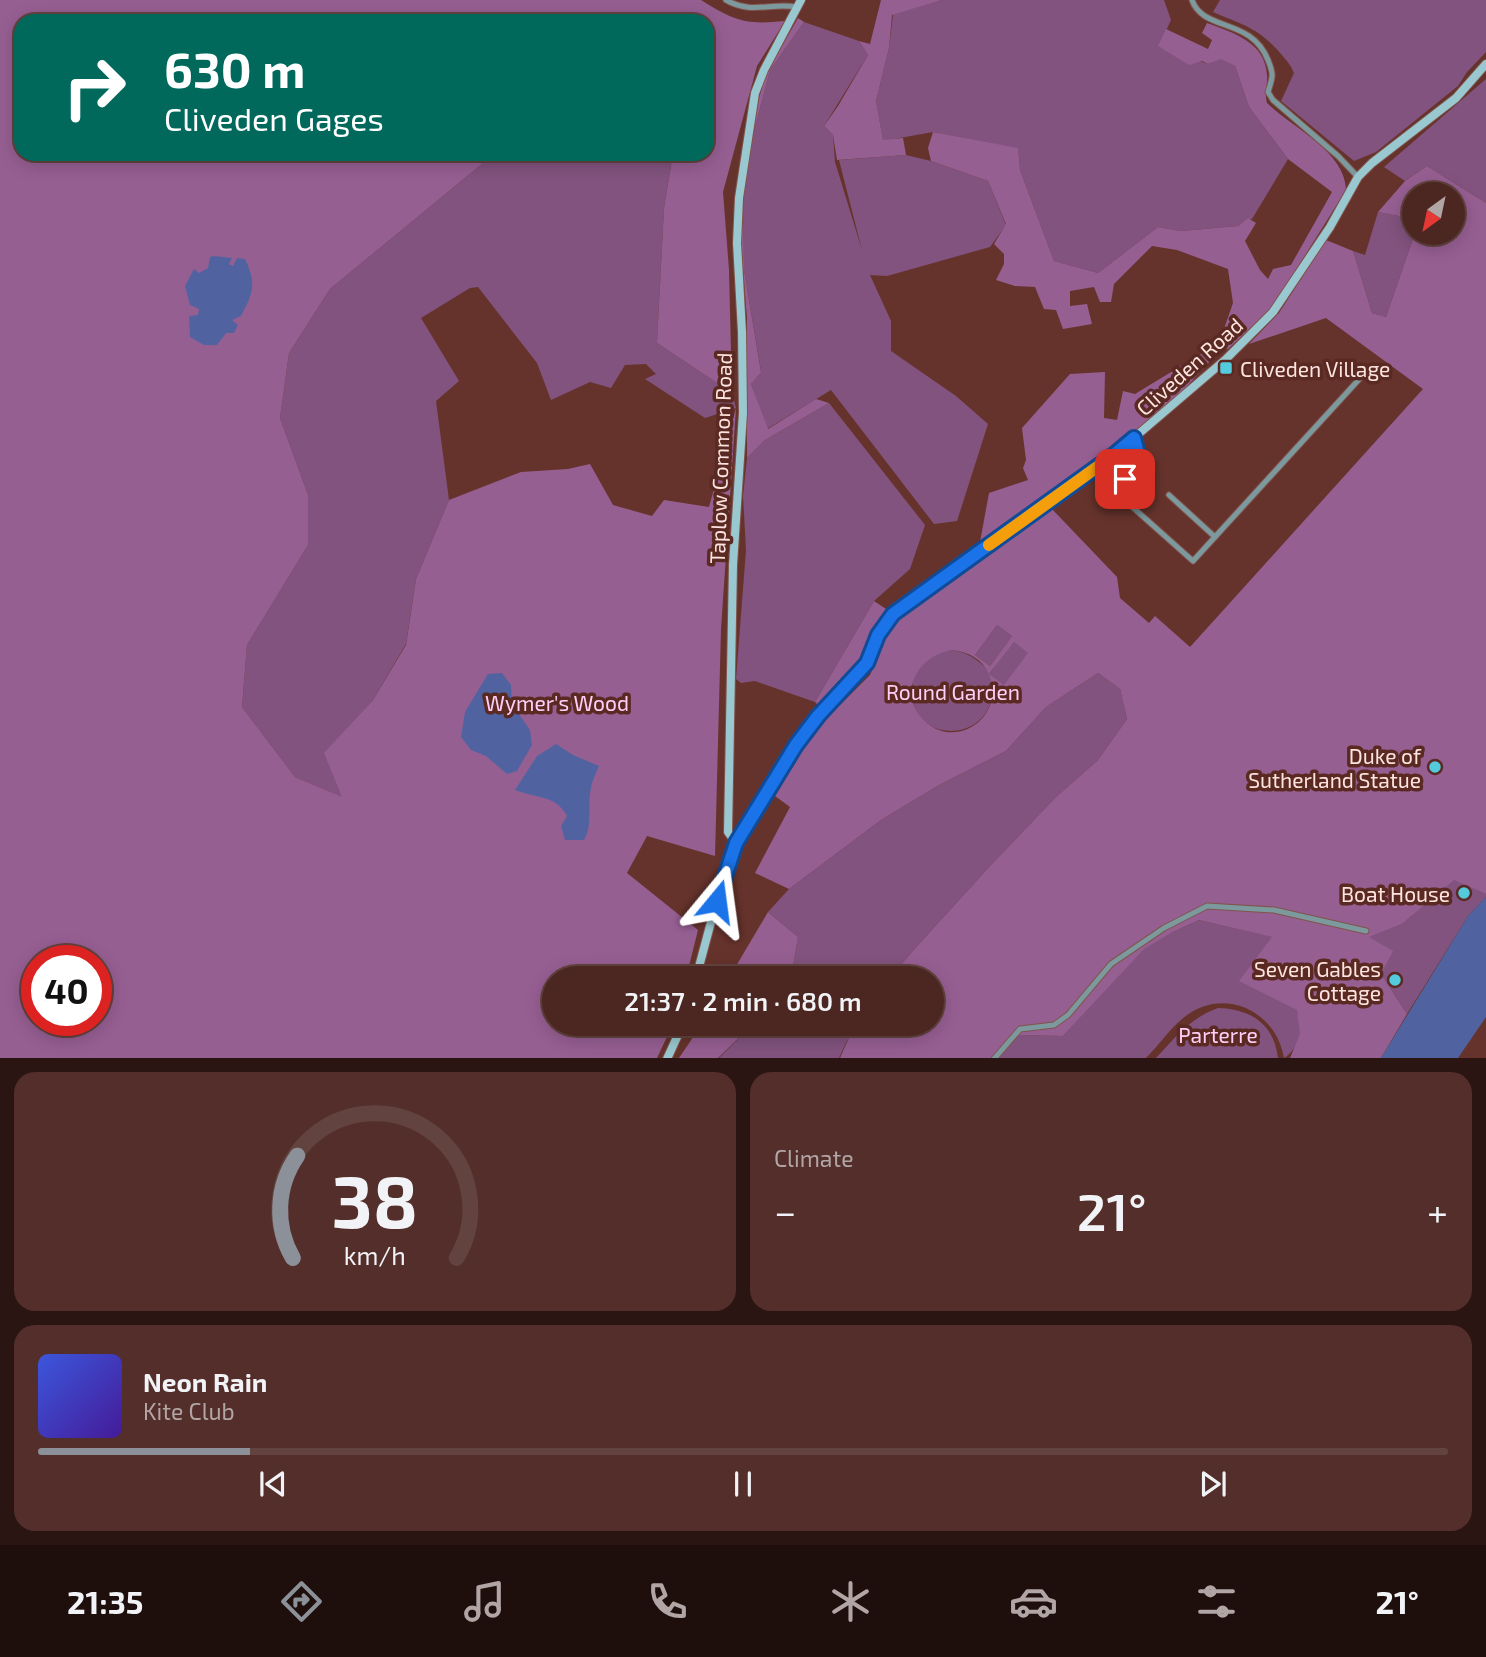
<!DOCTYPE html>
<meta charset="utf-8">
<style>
:root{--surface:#4c2621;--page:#532e2a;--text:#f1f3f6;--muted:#b2a5a5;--line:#63433f;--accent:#8c9099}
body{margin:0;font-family:"Exo 2",sans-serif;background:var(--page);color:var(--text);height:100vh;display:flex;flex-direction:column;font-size:26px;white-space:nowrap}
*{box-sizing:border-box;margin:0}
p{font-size:23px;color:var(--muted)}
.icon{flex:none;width:38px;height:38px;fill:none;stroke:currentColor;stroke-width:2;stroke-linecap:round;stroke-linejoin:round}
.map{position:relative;height:1058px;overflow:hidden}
.side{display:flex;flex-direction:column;gap:14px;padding:14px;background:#2a1512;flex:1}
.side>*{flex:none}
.guide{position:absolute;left:14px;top:14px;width:700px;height:147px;border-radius:21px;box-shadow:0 4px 18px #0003,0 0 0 2px var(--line);background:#00695c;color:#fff;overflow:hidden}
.needle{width:46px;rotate:213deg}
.controls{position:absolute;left:1402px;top:182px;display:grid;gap:14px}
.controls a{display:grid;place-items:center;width:63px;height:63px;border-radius:50%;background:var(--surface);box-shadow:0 4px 18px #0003,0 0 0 2px var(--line);font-size:35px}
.speed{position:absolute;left:21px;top:945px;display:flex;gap:14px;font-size:35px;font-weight:700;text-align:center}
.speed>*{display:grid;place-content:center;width:91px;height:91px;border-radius:50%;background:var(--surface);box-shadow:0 4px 18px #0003,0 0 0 2px var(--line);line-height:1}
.speed .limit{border:10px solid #d22;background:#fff;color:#111}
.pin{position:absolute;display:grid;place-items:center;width:60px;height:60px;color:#fff;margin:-30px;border-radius:14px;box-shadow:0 4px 10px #0006}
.me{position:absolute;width:77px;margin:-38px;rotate:16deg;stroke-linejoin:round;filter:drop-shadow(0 0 5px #0008)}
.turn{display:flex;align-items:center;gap:24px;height:147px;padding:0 35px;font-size:32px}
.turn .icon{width:91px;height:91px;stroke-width:2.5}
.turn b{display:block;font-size:49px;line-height:60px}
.big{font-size:52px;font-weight:600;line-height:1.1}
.side .tile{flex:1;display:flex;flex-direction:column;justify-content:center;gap:10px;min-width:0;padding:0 24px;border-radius:21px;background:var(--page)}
.side .dial{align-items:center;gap:0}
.dial svg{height:182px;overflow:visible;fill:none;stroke:var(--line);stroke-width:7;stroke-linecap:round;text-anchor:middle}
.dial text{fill:var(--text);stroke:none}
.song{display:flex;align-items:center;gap:21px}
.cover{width:84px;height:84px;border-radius:10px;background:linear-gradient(135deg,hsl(230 70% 55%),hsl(260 70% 35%))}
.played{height:7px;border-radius:4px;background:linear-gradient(90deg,var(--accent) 15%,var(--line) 15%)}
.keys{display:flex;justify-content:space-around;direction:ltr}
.heat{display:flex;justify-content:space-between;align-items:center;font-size:38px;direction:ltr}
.side .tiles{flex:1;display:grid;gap:14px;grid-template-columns:1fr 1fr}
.tile:last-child{grid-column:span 2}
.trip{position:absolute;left:542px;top:966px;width:402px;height:70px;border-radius:35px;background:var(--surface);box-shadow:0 4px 18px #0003,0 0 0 2px var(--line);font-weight:600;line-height:70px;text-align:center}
.dock{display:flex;height:112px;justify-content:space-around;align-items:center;background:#1e0f0d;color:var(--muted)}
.dock .icon{width:49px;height:49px}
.dock .on{color:var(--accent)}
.dock b{font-size:32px;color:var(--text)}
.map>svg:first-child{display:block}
.green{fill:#82537e}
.forest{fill:#965f92;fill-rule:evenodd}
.water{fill:#5063a0}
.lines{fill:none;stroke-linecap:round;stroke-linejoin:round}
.street-casing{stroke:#81534c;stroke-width:7}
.secondary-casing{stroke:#81534c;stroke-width:10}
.street{stroke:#7c999e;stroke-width:5}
.secondary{stroke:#99c8d0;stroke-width:8}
.route-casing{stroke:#114b97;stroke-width:18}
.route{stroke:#1a73e8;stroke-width:12}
.slow{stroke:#f59e0b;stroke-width:12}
.poi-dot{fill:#54cadd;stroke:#5a2922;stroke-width:2.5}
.labels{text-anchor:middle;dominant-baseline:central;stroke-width:7;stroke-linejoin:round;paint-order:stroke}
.street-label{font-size:21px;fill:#fee4e0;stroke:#5a2922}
.poi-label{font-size:21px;fill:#fee4e0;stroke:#5a2922;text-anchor:end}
.park-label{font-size:21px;fill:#ffcffa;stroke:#5a2922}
</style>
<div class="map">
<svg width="1486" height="1059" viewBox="0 0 1486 1059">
<rect width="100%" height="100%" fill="#66332c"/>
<!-- green -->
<g class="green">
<polygon points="942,0 1164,0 1171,20 1159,46 1208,64 1221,58 1235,66 1249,107 1288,159 1252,219 1247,219 1238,226 1181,231 1158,227 1098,273 1054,261 1020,170 1018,149 933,132 883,141 876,101 889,48 893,14"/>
<path d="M1220,0h266v52l-19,20 -9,14 -82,66 -22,9 -73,-60 13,-28c-3,-8 -8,-13 -13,-19 -22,-26 -38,-29 -68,-42z"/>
<polygon points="804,22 859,41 868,55 824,126 833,135 835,162 862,250 839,160 906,155 931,161 988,181 1006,225 990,247 887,276 870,275 891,321 891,351 956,396 988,424 957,521 934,524 831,390 767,429 751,384 761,371 744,270 743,185 754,131 770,70"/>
<polygon points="1486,79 1486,203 1427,166 1405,181 1384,167"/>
<polygon points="494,154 673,154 664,208 657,343 732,393 736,408 705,418 645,379 656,374 646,364 625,365 611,388 590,382 551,400 537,363 478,287 470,288 421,318 459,381 436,401 449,500 416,579 406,644 373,700 325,753 343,798 295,777 242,707 247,645 308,545 308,495 280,418 289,353 330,289"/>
<polygon points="1378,212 1414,219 1415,233 1386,317 1372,313 1353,251 1365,255"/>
<polygon points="829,403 925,525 910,569 874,601 815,702 755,681 741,683 736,679 746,550 743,496 747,458 765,440"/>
<polygon points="997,625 1012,636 990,666 975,655"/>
<path d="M1013,641l16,12 -25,33 -13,-10c14,65 -75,74 -79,18 0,-9 1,-18 6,-25 20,-31 53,-20 72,4z"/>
<polygon points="1098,673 1120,689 1127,719 1098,760 1056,797 989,867 910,954 890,978 791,978 798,937 768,912 789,889 881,820 939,785 1006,751 1046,707"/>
<polygon points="1454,879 1486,894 1486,897 1468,916 1407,1014 1381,974 1368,937 1402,924"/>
<path d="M1199,920l74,17c6,20 31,80 27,99 -2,8 -9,18 -16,22 -8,-48 -62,-73 -102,-39 -13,11 -24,27 -36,39l-150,1 23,-24 44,1 81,-88 29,-16z"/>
<path d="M1218,1008c33,1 56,16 60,50h-122c20,-21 34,-40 62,-50z"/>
<polygon points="753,1024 855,1024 839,1058 718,1059"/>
</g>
<!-- forest -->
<g class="forest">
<path d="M0,0h701c34,21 44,25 84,21l-28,45 -34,126 6,78 3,123 -75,-50 7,-135 9,-54h34v-133h-686v133h473l-164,135 -41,64 -9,65 28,77v50l-61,100 -5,62 53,70 47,20 -18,-44 49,-53 33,-55 10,-66 33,-79 72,-28 47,-3 22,-5 23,41 39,11 12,-16 45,7 27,-99 -15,221 -6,227 -68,-20 -20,37 71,57 -12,48h-131v46h118l-16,34 -657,1zM37,961h59v59h-59z"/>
<polygon points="881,0 942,0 892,15 889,48 876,101 883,140 903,138 906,155 837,160 833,135 824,126 838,106 868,55 859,41 870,44"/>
<polygon points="798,18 804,22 770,70 754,131 743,185 744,270 761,372 751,384 768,429 816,399 829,403 765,440 747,458 747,318 740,230 742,189 756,108 767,72"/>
<path d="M1207,23c27,10 58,19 60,52 1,10 -3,16 0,28 25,25 78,48 79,87l-74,118 -44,41 -6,1 -4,-4 15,-43 -5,-34 -51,-19 -25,-4 -38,38 -3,18h-11l-6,-15 -24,4v15l17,-2 5,20 -29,5 -7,-19 -12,-1 -9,-22 -20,-1 -19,-6 8,-16v-10l-10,-10 12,-20 -18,-43 -57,-20 -3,-13 5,-16 85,16 2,22 34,91 44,12 60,-46 23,4 57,-5 10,-8 8,5 -11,18 15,29 8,9 5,-10 18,-4 41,-73 -44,-33 -39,-52 -14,-41 -14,-7 -13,5 -6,-3 -13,4 -31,-19 8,-17 42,20 4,-9 -10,-7z"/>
<path d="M1427,166l59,37v691l-32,-14 -52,44 -33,13 24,14 -12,23 26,40 -26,44h-91l10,-24 -3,-24 -58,-29 33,-44 -73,-17 -26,12 -29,17 -81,87 -44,-1 -23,23h-156l15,-34h78v-46h-43l20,-24 79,-87 67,-70 42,-37 29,-41 -7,-30 -22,-16 -52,34 -40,44 -67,34 -58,35 -92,69 -34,-16 35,-66 -15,-11 27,-45 26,-34 42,-42 20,-46 26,-24 135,-97 66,69 3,21 29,25 6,-7 35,31 233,-258 -97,-71 -77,26 30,-31 47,-73 27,11 19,62 14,4 29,-84h37v-39h-38v25l-36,-7 27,-31zM997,625l15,11 -22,30 -15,-11zM1014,642l14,11 -24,32 -15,-11zM952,650c17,2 30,9 37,24 18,44 -37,80 -68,43 -23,-28 -1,-62 31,-67z"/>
<polygon points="1204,352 1210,361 1131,448 1115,462 980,542 989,493 1028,480 1023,468 1026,460 1022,428 1070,374 1105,372 1104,418 1117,420 1123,391 1135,394"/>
<polygon points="874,601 892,613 858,667 820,707 815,702"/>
<polygon points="768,912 798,937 791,978 729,978"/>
<polygon points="702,1024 753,1024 718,1058 679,1058"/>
</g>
<!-- water -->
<g class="water">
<path d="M214,256l18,2 -3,6 4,2 4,-8 8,1c12,25 8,34 -4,57l-9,4 6,5 -4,8h-8l-9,12h-13l-14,-8 -1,-21 9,-1 1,-6 -9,-4 -5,-19 9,-17 5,4 9,-5 2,-11z"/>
<polygon points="502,673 511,685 512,704 530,730 532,745 517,771 507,774 486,756 471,750 461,737 465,712 488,674"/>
<path d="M556,744l17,11 26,11c-3,7 -7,15 -8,22 -4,17 2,38 -7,52h-19l-4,-14 6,-10c-12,-22 -30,-17 -52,-26l22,-34z"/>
<polygon points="1486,897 1486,1017 1458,1058 1381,1058 1468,916"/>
</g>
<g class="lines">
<defs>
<g id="street">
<path d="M726,0c26,15 45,2 71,7"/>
<path d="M1192,0c11,32 59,17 76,60 6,15 5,16 0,32l5,8 65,56 20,21"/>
<path d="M1134,438l5,19c-11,16 -21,27 -10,47l64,57 170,-186"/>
<polyline points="1169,495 1215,537"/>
<polyline points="994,1059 1020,1029 1054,1025 1068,1015 1111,964 1164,928 1207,906 1274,910 1366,931"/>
</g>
<g id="secondary">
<polyline points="736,843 728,832 733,565 743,413 742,332 737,243 739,198 755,93 764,70 801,0"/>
<polyline points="696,978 722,881 736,843 796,745 818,716 867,663 878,635 893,614 1115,454 1225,360 1273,312 1330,227 1358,177 1372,163 1456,98 1486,64"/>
<polyline points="667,1059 683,1024"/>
</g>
</defs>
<!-- street casing -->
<use href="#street" class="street-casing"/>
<!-- secondary casing -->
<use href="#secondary" class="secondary-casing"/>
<!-- street -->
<use href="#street" class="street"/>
<!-- secondary -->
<use href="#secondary" class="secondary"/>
</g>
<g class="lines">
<defs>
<polyline id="route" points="717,901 736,843 796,745 818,716 867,663 878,635 893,614 1115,454 1134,438 1139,457 1125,479"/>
</defs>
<!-- route casing -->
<use href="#route" class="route-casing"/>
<!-- route -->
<use href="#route" class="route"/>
<!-- slow -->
<polyline class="slow" points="989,545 1100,465"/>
</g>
<!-- markers -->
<g class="poi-dot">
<rect x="1219" y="361" width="14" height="14" rx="3.5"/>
<circle cx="1435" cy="767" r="7"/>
<circle cx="1464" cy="893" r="7"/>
<circle cx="1395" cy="980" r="7"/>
</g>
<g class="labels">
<!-- street labels -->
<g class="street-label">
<text transform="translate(1189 366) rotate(-42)">Cliveden Road</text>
<text transform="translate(720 458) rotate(-88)">Taplow Common Road</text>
</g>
<!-- poi labels -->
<g class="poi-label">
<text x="1240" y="368" text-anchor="start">Cliveden Village</text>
<text x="1421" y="755">Duke of<tspan x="1421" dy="24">Sutherland Statue</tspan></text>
<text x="1450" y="893">Boat House</text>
<text x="1381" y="968">Seven Gables<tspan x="1381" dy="24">Cottage</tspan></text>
</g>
<!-- park labels -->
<g class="park-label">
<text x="953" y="691">Round Garden</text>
<text x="557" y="702">Wymer's Wood</text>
<text x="1218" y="1034">Parterre</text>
</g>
</g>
</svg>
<div class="controls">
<a><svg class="needle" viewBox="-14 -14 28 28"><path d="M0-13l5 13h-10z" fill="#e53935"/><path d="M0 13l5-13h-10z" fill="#b2a5a5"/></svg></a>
</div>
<div class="speed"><div class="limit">40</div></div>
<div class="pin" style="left:1125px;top:479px;background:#d93025"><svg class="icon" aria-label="arrive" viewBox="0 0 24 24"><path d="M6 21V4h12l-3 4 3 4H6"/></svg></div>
<svg class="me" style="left:717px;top:901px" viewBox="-20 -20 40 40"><path d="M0-17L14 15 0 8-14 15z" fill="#1a73e8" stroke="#fff" stroke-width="4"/></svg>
<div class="trip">21:37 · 2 min · 680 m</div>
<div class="guide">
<div class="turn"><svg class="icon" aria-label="right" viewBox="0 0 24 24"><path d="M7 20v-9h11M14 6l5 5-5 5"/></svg><div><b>630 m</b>Cliveden Gages</div></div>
</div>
</div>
<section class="side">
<div class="tiles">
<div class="tile dial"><svg viewBox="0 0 100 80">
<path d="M14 69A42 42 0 1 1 86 69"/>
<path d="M14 69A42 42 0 0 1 16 24" stroke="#8c9099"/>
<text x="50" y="56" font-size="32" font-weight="700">38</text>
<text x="50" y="72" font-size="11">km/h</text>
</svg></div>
<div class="tile"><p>Climate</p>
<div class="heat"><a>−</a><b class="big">21°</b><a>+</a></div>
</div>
<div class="tile">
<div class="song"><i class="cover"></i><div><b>Neon Rain</b><p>Kite Club</p></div></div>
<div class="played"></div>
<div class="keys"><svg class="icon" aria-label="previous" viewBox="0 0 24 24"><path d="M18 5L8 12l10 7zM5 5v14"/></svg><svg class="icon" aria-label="pause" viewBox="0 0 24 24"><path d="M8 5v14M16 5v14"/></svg><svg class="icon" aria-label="next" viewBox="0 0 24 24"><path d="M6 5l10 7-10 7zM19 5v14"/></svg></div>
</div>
</div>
</section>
<nav class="dock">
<b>21:35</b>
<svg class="icon on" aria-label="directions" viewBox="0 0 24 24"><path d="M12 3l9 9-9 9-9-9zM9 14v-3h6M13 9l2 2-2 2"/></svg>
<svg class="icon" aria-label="music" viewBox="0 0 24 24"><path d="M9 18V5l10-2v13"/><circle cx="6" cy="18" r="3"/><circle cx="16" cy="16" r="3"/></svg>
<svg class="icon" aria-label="phone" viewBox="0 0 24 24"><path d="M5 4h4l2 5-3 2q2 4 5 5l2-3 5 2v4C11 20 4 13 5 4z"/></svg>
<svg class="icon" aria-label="climate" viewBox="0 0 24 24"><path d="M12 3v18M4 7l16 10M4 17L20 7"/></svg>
<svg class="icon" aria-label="car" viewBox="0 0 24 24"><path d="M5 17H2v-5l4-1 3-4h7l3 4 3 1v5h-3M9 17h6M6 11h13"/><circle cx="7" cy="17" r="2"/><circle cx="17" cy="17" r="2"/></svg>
<svg class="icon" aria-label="filters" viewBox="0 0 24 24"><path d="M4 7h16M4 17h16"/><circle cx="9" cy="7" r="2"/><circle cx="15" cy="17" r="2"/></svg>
<b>21°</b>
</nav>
